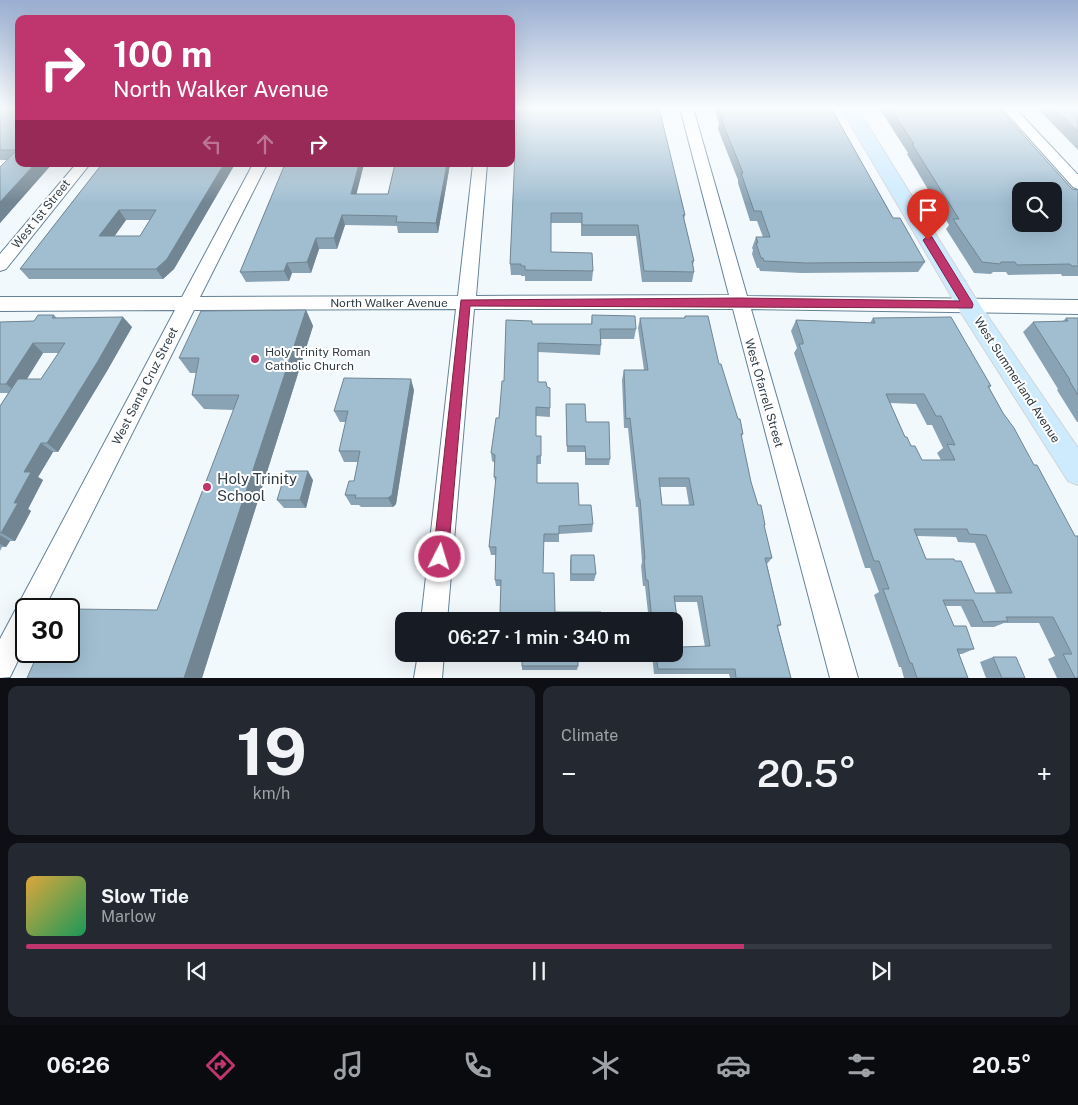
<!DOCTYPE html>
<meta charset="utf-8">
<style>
:root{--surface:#171b24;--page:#242831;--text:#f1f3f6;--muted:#9ea1a6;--line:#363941;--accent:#bf356e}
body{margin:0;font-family:"Public Sans",sans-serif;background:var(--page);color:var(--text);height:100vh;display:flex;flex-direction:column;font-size:19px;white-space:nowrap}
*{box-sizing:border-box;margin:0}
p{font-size:16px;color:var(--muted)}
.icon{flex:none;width:28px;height:28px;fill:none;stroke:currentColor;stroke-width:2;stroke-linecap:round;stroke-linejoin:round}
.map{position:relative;height:678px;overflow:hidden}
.details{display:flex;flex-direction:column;gap:8px;padding:8px;background:#0d0f14;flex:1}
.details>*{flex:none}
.guide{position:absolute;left:15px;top:15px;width:500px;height:152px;border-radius:10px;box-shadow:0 5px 20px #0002;background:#bf356e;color:#fff;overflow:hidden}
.tools{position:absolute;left:1012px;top:182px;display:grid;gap:10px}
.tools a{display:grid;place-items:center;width:50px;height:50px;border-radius:10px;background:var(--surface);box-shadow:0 5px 20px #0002;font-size:25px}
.speed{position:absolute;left:15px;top:598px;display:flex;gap:10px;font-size:25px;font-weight:700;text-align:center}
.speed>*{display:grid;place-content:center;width:65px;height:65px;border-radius:50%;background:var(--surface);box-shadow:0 5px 20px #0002;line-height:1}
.speed .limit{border:2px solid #111;border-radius:8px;background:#fff;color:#111}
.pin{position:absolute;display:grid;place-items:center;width:42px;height:42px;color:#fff;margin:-51px -21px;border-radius:50% 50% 50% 0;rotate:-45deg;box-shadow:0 0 5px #0007}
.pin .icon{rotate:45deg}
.me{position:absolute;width:55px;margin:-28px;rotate:5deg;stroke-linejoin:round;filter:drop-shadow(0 0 4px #0008)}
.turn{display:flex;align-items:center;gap:18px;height:105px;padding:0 15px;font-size:22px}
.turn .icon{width:65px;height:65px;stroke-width:2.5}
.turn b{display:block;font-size:35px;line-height:42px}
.lanes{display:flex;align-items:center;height:48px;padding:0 15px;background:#0003;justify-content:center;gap:25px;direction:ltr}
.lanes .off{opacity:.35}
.big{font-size:38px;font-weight:600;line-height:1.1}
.details .tile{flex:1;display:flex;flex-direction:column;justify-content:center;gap:8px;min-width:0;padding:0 18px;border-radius:10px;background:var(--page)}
.details .dial{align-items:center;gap:0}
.dial b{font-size:65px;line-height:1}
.song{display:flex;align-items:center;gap:15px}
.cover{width:60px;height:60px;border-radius:8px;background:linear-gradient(135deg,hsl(40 70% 55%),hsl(150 70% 35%))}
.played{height:5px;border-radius:2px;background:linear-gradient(90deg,var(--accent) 70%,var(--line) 70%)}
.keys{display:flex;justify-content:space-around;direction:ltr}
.heat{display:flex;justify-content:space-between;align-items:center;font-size:28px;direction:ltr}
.details .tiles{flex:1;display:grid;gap:8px;grid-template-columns:1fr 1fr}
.tile:last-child{grid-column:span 2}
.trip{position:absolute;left:395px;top:612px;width:288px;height:50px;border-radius:10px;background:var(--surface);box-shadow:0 5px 20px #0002;font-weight:600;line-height:50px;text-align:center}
.dock{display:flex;height:80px;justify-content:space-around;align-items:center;background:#090b0e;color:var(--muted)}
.dock .icon{width:35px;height:35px}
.dock .active{color:var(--accent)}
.dock b{font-size:22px;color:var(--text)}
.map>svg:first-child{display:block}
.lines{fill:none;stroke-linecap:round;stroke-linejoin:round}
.minor-casing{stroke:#658397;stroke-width:2}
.major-casing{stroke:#d1d4d6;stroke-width:2}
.minor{fill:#fff;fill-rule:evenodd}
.major{fill:#ceebfe;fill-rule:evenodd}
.wall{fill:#8aa3b4;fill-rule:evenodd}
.shaded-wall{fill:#718592}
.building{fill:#a1bed1;stroke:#718592;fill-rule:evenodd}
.route{fill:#bf356e;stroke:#7c2248}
.poi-dot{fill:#bf356e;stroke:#fff;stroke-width:2}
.labels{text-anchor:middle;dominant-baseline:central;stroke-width:4;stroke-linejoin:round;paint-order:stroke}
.street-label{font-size:12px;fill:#303d46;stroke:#fff}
.poi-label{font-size:12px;fill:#303d46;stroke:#fff;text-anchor:start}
.near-poi-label{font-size:15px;fill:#303d46;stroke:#fff;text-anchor:start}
</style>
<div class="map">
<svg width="1078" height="678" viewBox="0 0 1078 678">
<rect width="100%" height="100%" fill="#f2f9fd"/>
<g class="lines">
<defs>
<g id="minor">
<polygon points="680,108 693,108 747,296 1078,300 1078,314 751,309 858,678 830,678 733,309 474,309 447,621 421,621 456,309 194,310 44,609 26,609 26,644 10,677 0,678 0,639 175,310 0,311 0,297 182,297 253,164 267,164 200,297 458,296 473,164 487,164 476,296 729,295"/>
<polygon points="1002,108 1015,108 1078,175 1078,189 1073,187"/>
<polygon points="76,164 90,164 6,269 0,271 0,254"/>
<polygon points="418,654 444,654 442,678 414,678"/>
</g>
<polygon id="major" points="841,108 857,108 976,299 1078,448 1078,485 1068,481 960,311"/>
</defs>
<!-- minor casing -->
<use href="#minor" class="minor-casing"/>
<!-- major casing -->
<use href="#major" class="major-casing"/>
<!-- minor -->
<use href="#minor" class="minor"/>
<!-- major -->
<use href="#major" class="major"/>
</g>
<!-- wall -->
<g class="wall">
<polygon points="0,108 19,108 19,164 52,164 0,223 7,160 0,160"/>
<polygon points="517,108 685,215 684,219 694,261 693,265 694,272 692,282 642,282 636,236 581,236 581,223 551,223 551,252 593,271 592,281 525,281 525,276 521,276 521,275 511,275 510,264"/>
<polygon points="714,108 831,108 893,218 925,262 918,272 801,273 760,271 759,268 757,268 752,254 753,250 752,248 756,237 763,237 757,221 750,221 738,183 738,180 718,129 719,124"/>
<polygon points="879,108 999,108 1072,189 1078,190 1078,276 1062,276 1061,274 1008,275 1006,272 993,272 991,274 974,273 946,229 949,225 907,154 908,153"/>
<polygon points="1037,108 1078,108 1078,150"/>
<path d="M102,164h133l-61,105 -11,10h-134l-9,-10zM126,220h24l-10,16h-26z"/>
<polygon points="285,164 364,164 356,194 388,194 395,164 450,164 438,233 398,233 397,226 345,225 337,249 319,249 311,273 292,273 289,281 246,282 240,272"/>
<polygon points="306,310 313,326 202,678 27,678 157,610 234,410 204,409 192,395 196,373 190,373 179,358"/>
<path d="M54,315l3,3 75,9 -25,44 -49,81h-5l-15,25 5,3 -15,29 3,2 -16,30h-5l-4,6h-4l-2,4v-145l8,-13h-8v-71l34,-1zM43,353h16l-18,26h-14z"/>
<polygon points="592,315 636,329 634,339 600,339 601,345 600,355 538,352 538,382 547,387 550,408 550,417 536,416 536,436 541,436 541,464 537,464 537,483 579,505 593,524 592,532 559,534 559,542 544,542 500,613 501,586 496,586 495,580 496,555 491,555 489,547 496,485 494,477 495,463 492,461 491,453 499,418 504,381 532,324 591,324"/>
<path d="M685,316l34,48 24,70 -2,4 10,44 7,23 7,20 -1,1 8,32 -5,6 14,61 -3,2 13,51h-61l-1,-4h-75l-2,-20h22v-33h-25l-4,-35h-2l-2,-20 1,-4 -4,-55h-2l-8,-79h-4l-2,-48 2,-10h20l-6,-42 2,-10h44zM660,487h26l3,18h-27zM675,602h22l8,45h-24z"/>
<path d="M873,318l118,68 -2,2 14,25 75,265h-21l-9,-19 7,-3 -16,-33h-35l-10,4h-23l-10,-21h-16l9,20 20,23 -12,5h-3l9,24h-64l-3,-11h-2l-25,-72 5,-3 -9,-24h-5l-71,-215 3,-5 -6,-17 5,-11 74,3zM890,403l26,1 11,21h5l11,23 -6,5 4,7h-19l-17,-23zM917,536l39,1 2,5 17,1 21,50h-21l-20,-32 -29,-2z"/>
<polygon points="1066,318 1078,318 1078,422 1077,422 1057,390 1058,389 1023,332 1033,322 1063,321"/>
<polygon points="414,390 396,504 393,507 361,507 359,505 351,505 345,495 354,481 358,462 344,462 339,451 346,422 340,422 334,411"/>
<polygon points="566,404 586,422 610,459 609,465 585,465 585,452 567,452"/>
<polygon points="313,480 306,508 284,508 277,500"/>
<polygon points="571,555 596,574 594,581 570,581 570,562"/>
<polygon points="993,657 1025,678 986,678 980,662"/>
<polygon points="522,666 578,666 577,670 522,670"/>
</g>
<!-- shaded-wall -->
<g class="shaded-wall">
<polygon points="35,164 52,164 0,223 0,202"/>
<polygon points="224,164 235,164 174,269 163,279 156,269"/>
<polygon points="359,164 364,164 354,204 351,194"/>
<polygon points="447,164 450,164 438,233 436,223"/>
<polygon points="119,210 126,220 107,247 99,236"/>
<polygon points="342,215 345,225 337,249 334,238"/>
<polygon points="316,238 319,249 311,273 307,262"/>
<polygon points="287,263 292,273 289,281 284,271"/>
<polygon points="306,310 313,326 202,678 184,678"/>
<polygon points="123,317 132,327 107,371 58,452 47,443"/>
<polygon points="33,343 43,353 18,393 6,384"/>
<polygon points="411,379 414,390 396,504 393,507 388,498"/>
<polygon points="41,443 53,452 38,477 43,480 28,509 31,511 15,541 1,533 14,503 24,472"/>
<polygon points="308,471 313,480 306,508 300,500"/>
<polygon points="0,535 10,541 6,547 0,544"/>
</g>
<!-- building -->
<g class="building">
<polygon points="0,108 19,108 19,164 35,164 0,202 0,167 17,150 0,150"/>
<polygon points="517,108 659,108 685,215 683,215 694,261 692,261 694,272 644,271 638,225 582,225 582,213 551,213 551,252 592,253 593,271 525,270 525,266 521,266 521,264 510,264"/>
<polygon points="720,108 831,108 893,218 900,218 925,262 806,263 764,261 763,258 761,258 756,243 758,243 756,237 770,237 761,211 754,211 741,173 743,173 721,119 724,119"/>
<path d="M890,108h109l73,81 6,1v76h-6l-2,-2 -53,1 -2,-3h-14l-1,2 -18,-2 -29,-43h6l-47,-75h2zM1021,191h33v33h-33z"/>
<polygon points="1054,108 1078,108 1078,132"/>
<path d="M102,164h122l-57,95 -11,10h-136zM119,210h37l-16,26h-41z"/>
<polygon points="285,164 359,164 351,194 388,194 395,164 447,164 436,223 396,222 397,216 342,215 334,238 316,238 307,262 287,263 284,271 240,272"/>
<polygon points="306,310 184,678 27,678 39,651 69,651 69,609 157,610 239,395 192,395 199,358 179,358 201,311"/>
<polygon points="38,315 54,315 52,318 123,317 98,361 47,443 41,443 24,472 31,472 14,503 18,503 1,533 0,533 0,406 18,379 41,379 65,343 33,343 6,384 0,384 0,322 34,321"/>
<polygon points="592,315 635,316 636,329 600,329 601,345 538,343 538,382 546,382 547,387 550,388 550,408 536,407 536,436 541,436 541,456 537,456 537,483 578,483 579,505 591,505 593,524 559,526 559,534 544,534 543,573 554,573 555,612 601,612 602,621 493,621 494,613 500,613 501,580 495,580 496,547 489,547 496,477 494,477 495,455 491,453 496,418 499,418 502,381 504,381 506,320 532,321 532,324 592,324"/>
<path d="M685,316h23l11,48h2l17,55h2l3,15h-2l10,48 7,23h3l4,20h-1l8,33h-7l16,67h-4l14,53h-55l-1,-9h-77l-2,-15h18v-33h-22l-4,-41h-2l-2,-21h1l-5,-60h-1l-9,-81 -4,1 -2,-49h24l-8,-52h45zM659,478h30l5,27h-32zM674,596h28l8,50 -29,1z"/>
<path d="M951,317l40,69h-3l15,27 11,15 20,37h3l38,71h3v142h-3l-12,-24h9l-19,-37h-47l2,4 -25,1 -10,-22h-30l11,26h12l8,23h-17l11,29h-51l-5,-15h-2l-27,-74h6l-10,-28h-5l-75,-217h4v-3l-7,-21 79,3 -2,-5zM886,394h38l12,22h5l14,29 -8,-1 8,16h-33l-7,-14h-4l-4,-9h-2zM914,529h53l2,5 17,1 26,58h-37l-14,-32h-6l-1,-2h-28z"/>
<polygon points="1066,318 1078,318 1078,395 1069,380 1070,380 1033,322 1068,321"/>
<polygon points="344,378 411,379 392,495 388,498 355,498 356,495 345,495 349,481 354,481 360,451 339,451 348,411 334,411"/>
<polygon points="566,404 585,404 586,422 609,422 610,459 586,459 585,446 567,446"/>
<polygon points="286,471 308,471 300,500 277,500"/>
<polygon points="571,555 594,555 596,574 571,574"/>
<rect x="522" y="654" width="56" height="12"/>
<polygon points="993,657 1016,657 1025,678 1002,678"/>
</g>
<!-- sky -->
<linearGradient id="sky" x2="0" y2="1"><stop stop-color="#9aaed1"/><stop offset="0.53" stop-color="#f9fcfe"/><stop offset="1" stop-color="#f9fcfe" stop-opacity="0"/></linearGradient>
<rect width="1078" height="203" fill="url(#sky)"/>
<!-- route -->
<polygon class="route" points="928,236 932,237 972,302 973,305 972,308 470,306 448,557 445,562 440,564 435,562 433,557 461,300 738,298 960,301 923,240"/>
<!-- markers -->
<g class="poi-dot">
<circle cx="255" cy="359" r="5"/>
<circle cx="207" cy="487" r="5"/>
</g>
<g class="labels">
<!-- street labels -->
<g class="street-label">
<text transform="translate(41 214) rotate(-51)">West 1st Street</text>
<text x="389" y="303">North Walker Avenue</text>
<text transform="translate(1017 380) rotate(57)">West Summerland Avenue</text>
<text transform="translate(145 386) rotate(-63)">West Santa Cruz Street</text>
<text transform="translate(764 393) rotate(74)">West Ofarrell Street</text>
</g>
<!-- poi labels -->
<g class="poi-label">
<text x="265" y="352">Holy Trinity Roman<tspan x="265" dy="14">Catholic Church</tspan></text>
</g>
<!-- near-poi labels -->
<g class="near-poi-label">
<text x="217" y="478">Holy Trinity<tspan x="217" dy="17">School</tspan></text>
</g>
</g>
</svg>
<div class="tools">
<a><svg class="icon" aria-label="search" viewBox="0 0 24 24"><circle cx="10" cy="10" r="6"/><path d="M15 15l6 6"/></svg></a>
</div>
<div class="speed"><div class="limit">30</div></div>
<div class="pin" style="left:928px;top:240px;background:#d93025"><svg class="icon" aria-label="arrive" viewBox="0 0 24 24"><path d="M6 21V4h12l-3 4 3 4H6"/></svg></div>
<svg class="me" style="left:440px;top:557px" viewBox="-20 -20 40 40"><circle r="17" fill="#bf356e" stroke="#fff" stroke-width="3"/><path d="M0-11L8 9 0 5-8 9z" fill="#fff"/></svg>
<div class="trip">06:27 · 1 min · 340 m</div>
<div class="guide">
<div class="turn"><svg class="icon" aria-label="right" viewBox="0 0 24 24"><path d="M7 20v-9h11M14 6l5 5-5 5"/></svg><div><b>100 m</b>North Walker Avenue</div></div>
<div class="lanes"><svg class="icon off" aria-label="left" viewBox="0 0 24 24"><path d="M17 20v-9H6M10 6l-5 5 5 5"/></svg><svg class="icon off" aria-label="ahead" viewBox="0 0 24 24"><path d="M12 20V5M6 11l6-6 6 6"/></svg><svg class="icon" aria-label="right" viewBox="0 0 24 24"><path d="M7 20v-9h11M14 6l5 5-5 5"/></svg></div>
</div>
</div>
<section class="details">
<div class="tiles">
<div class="tile dial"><b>19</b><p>km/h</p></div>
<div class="tile"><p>Climate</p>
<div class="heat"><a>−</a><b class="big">20.5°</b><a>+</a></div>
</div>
<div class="tile">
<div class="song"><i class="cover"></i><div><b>Slow Tide</b><p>Marlow</p></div></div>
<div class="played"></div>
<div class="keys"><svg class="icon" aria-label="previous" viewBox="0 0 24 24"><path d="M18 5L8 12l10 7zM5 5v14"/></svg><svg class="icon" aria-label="pause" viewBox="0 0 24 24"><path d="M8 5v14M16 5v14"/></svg><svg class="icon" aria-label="next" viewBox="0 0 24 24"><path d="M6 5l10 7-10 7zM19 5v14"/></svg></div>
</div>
</div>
</section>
<nav class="dock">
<b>06:26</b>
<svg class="icon active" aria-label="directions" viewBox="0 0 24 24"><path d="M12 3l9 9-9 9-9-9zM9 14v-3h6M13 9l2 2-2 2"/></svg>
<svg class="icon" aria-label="music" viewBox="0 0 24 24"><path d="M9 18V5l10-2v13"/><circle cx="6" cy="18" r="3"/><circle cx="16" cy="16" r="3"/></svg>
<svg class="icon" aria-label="phone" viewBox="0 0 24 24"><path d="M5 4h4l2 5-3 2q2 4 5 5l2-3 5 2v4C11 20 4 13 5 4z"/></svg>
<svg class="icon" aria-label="climate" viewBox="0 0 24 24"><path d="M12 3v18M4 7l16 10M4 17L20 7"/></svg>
<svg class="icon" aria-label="car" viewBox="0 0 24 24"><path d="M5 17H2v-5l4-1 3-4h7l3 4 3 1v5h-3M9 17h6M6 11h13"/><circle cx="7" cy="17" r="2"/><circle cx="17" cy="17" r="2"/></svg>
<svg class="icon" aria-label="filters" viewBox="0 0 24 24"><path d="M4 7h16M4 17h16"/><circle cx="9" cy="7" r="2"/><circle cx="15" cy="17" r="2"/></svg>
<b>20.5°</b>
</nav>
